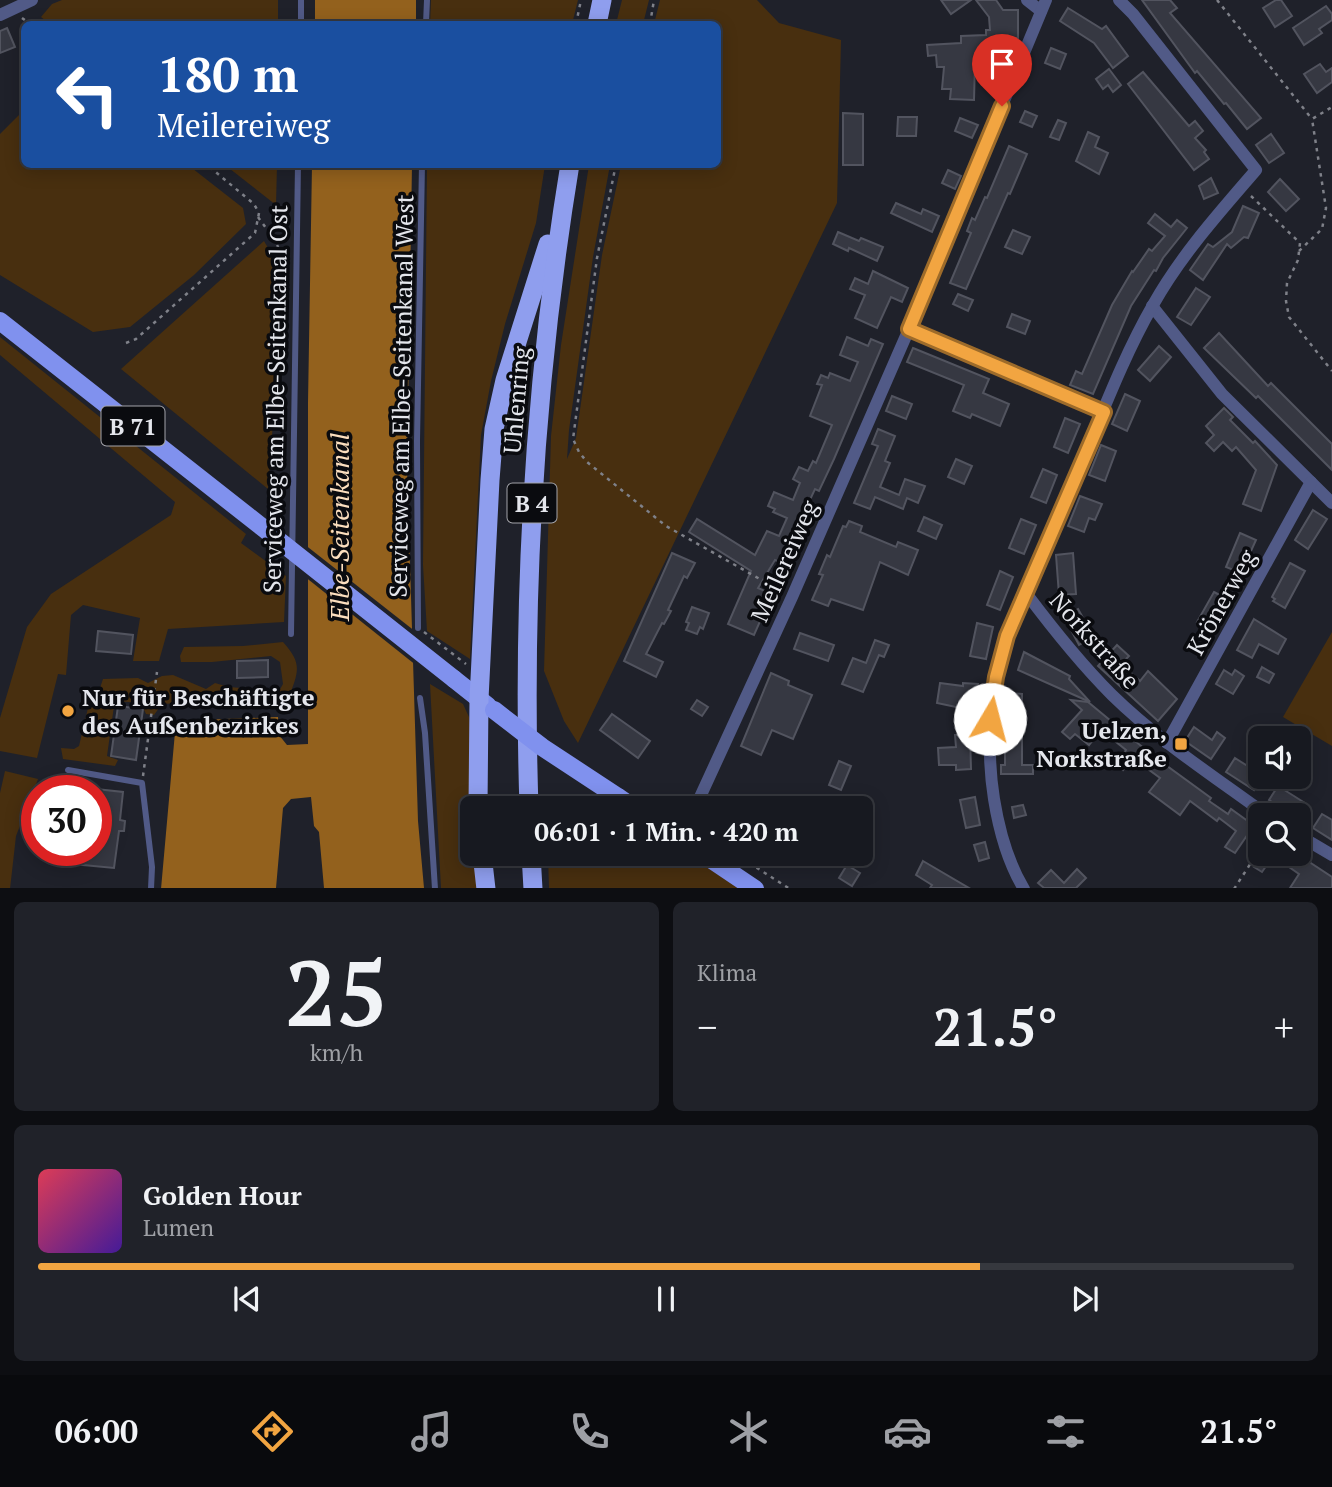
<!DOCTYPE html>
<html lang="de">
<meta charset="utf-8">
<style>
:root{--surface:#171920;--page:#202229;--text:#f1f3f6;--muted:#9ea0a5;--line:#36383e;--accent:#f2a541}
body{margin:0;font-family:"PT Serif",serif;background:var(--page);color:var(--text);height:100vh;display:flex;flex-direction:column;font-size:26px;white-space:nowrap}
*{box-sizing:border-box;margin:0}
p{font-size:23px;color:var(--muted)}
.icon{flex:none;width:38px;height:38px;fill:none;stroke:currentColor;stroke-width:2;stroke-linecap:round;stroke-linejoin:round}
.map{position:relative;height:888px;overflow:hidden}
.sheet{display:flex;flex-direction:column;gap:14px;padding:14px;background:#0d0e12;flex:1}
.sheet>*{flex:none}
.top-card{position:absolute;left:21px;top:21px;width:700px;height:147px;border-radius:10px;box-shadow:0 4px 18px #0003,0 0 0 2px var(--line);background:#1a4fa0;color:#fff;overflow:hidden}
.fabs{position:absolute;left:1248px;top:726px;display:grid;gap:14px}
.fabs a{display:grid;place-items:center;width:63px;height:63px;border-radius:10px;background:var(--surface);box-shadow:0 4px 18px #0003,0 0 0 2px var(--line);font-size:35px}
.speed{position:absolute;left:21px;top:775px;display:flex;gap:14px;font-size:35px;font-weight:700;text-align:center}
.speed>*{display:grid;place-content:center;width:91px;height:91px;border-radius:50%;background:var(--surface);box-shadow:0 4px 18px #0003,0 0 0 2px var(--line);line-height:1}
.speed .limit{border:10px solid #d22;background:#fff;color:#111}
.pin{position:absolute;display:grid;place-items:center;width:60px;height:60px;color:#fff;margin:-72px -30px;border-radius:50% 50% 50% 0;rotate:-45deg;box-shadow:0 0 7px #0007}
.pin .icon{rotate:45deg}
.me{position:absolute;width:77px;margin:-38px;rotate:8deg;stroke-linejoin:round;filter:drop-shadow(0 0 5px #0008)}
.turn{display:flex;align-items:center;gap:24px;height:147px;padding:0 21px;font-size:32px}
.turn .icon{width:91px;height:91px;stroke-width:2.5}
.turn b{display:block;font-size:49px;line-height:60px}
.big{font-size:52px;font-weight:800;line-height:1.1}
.sheet .card{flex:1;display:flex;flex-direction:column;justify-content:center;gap:10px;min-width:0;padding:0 24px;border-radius:10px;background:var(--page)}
.sheet .dial{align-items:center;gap:0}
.dial b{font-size:91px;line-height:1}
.song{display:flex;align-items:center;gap:21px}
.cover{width:84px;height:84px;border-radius:10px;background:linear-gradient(135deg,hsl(350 70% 55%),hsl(260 70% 35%))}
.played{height:7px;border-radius:4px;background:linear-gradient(90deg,var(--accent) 75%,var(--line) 75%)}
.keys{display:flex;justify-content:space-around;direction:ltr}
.heat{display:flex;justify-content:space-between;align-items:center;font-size:38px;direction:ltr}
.sheet .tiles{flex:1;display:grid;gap:14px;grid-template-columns:1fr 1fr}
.card:last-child{grid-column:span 2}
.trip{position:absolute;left:460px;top:796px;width:413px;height:70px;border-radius:10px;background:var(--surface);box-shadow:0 4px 18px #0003,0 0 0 2px var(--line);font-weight:800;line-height:70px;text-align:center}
.dock{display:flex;height:112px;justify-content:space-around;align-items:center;background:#090a0d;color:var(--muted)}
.dock .icon{width:49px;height:49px}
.dock .current{color:var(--accent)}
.dock b{font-size:32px;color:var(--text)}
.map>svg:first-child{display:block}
.green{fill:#482f0f}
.water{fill:#93611d}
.pier{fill:#1f212a}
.building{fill:#363842;stroke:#52545f;stroke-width:2}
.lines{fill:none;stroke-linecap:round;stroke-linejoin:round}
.path{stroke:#7f8189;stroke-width:2.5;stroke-dasharray:3.5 5;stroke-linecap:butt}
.service{stroke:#515a87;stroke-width:6}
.minor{stroke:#515a87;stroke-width:12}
.primary{stroke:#8091ee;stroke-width:18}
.trunk{stroke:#8f9eee;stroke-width:19}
.primary-bridge{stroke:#8091ee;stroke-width:18}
.route-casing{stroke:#9d6b2a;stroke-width:18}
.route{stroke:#f2a541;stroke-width:12}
.poi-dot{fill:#f2a541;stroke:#0a0b0f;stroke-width:2.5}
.labels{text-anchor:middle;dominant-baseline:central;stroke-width:7;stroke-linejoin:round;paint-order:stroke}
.shield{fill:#0a0b0f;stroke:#a3a4aa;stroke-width:2}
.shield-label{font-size:23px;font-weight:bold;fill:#e4e6ec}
.street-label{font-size:24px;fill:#e4e6ec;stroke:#0a0b0f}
.poi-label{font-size:24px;font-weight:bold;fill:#e4e6ec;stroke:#0a0b0f;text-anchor:start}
.water-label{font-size:26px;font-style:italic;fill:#fcdfbf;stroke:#0a0b0f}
</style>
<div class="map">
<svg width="1332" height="889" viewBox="0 0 1332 889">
<rect width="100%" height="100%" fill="#1f212a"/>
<!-- green -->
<g class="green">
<polygon points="62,0 278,0 278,24 50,24 41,17 52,4"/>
<polygon points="431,0 578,0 572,24 430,24"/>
<polygon points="622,0 649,0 643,24 616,24"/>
<polygon points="660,0 757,0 779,23 841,40 837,203 578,743 564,721 544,671 551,436 561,345 589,165 610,165 593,257 569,430 567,459 576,438 602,255 621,165 718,164 718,24 654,24"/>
<polygon points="24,110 24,164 188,165 243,208 246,224 194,275 130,327 93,332 0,275 0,134"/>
<polygon points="225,165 277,165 276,205"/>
<polygon points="427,165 545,165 536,223 505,324 491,381 481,435 470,659 427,631 423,565"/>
<polygon points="264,241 284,276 268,489 121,369"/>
<polygon points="0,337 246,534 241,543 286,576 284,622 168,629 159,661 133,661 140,618 83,605 71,615 66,675 58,674 37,758 0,751 0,718 27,627 51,594 171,515 175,502 0,355"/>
<polygon points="1332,632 1332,746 1283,717"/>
<path d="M283,642c19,21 16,29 6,55l-11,6 -30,-2 -19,5 -29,-4 -38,2 -8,11 -8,-1 -5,-11 -25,-2 -2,5 -7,50 11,4 -3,6 -52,-7 -2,-11 13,1 5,-3 13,-55 8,-3 3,-9 35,-1 10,5 14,-7 11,-1 33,14 9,-6 14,4 50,4 4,-7 -3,-22 -9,-6 -59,6h-31l-1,-6 4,-9 59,-1z"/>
<polygon points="430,684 463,704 469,717 472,734 470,791 472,854 478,888 441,888"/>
<polygon points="5,771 38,779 16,836 10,889 0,888 0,793"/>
<polygon points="561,796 583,808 546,808 546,797"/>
<polygon points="548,854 685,854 740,888 549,888"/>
</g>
<!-- water -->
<g class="water">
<rect x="315" y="0" width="101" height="24"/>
<polygon points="312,165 412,165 407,468 418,821 424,888 324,888 319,832 314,826 311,797 291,799 283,808 276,888 161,889 176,721 278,717 279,735 287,745 308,744 308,403"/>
</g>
<!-- pier -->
<polygon class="pier" points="304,544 416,632 417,666 304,576"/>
<!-- building -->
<g class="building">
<polygon points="941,0 971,0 951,14"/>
<polygon points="976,0 996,0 1003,10 1018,10 1018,38 1011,38 1011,47 1004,48 1004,56 982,57 982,62 975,62 974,100 950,99 951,89 942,89 944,67 937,67 936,55 928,56 927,45 961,43 961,36 986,35 986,30 990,30 989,17"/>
<polygon points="1142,0 1170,0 1177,8 1170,13 1261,118 1247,129 1226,103 1224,104 1197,71 1195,73"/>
<polygon points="1276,0 1281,0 1292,16 1275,27 1263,8"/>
<polygon points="1326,6 1332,14 1332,20 1319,29 1322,33 1304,45 1293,28"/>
<polygon points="1068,8 1102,29 1106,26 1128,56 1113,68 1094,43 1060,21"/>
<polygon points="7,28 15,47 0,53 0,31"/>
<polygon points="1051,48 1066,54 1060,69 1045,63"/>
<polygon points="1320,64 1326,72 1332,68 1332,82 1317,93 1304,74"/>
<polygon points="1109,69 1121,85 1113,92 1108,85 1103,89 1096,79"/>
<polygon points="1143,72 1189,126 1195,121 1203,131 1195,138 1206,150 1204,152 1209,159 1194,170 1128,84"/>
<polygon points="1025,111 1037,116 1032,127 1020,122"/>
<polygon points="843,113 863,114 863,165 843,165"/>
<polygon points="898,117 917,117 916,136 897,136"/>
<polygon points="960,118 978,125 972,138 955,131"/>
<polygon points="1058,120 1066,123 1059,140 1050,137"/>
<polygon points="1088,132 1099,137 1095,147 1108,153 1099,174 1076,161"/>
<polygon points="1271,134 1284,153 1269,163 1256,145"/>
<polygon points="1009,146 1027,154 1010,194 1008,193 966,289 950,283 971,233 967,231 972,218 975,220 985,197 987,198"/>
<polygon points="948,170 961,176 955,189 942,183"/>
<polygon points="1211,178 1218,193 1204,199 1199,186"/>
<polygon points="1280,179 1299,199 1286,211 1268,192"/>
<polygon points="896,203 921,214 923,209 939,216 932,232 891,213"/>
<polygon points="1243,206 1259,213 1248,238 1244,237 1231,248 1227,244 1203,280 1190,270 1208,244 1213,247 1232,232"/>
<polygon points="1155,214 1171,227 1177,220 1187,228 1163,258 1156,271 1154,270 1131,306 1093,394 1070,385 1076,371 1082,374 1112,305 1132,271 1133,272 1149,249 1152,251 1165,236 1148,223"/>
<polygon points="1013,230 1030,237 1022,254 1005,247"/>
<polygon points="838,232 859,241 861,238 883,247 877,261 849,248 848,251 833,244"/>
<polygon points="873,271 908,288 902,302 891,297 877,328 855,318 865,295 850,289 855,278 868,284"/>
<polygon points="1196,288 1210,297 1191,325 1177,317"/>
<polygon points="958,294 973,300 968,311 953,304"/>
<polygon points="1012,314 1030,321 1025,334 1007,327"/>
<polygon points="1219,333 1268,386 1271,383 1332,444 1332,470 1258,396 1256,398 1204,348"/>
<polygon points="847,337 868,346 871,339 883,344 834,459 819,491 815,489 801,519 805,521 785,564 775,560 758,588 772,594 754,635 728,624 751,571 689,532 697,519 755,555 767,531 779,536 787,518 773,512 775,509 768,506 774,492 793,500 800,483 793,479 799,467 808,471 813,461 816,463 832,425 810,416 822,385 817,384 821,375 828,378 830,373 850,381 858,362 840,355"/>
<polygon points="1159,346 1171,357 1150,381 1138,370"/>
<polygon points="913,348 989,379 983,393 1009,404 1000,426 972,414 970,418 953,411 964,385 907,362"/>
<polygon points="1125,394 1140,401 1127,431 1112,424"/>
<polygon points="892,396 912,404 906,419 886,411"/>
<polygon points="1224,408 1233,417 1230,420 1253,443 1255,441 1277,465 1261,511 1243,504 1256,470 1236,447 1232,451 1223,442 1214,451 1206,443 1214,435 1206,426"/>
<polygon points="1065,418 1080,424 1068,453 1054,447"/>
<polygon points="878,429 895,436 885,461 890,463 880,487 899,495 905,479 925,486 918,503 907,498 903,509 875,497 870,509 854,503 878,446 872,444"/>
<polygon points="1101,445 1116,451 1105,481 1089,475"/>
<polygon points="956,459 972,466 964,484 948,477"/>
<polygon points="1043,469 1057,475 1046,503 1031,497"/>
<polygon points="1080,496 1102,504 1095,520 1089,518 1084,532 1068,526"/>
<polygon points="1313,510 1327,519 1308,549 1295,540"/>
<polygon points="924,517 942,525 936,539 918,531"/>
<polygon points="1021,519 1036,525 1024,554 1009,548"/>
<polygon points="849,521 862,526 860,532 896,547 898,542 918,550 908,575 880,562 863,610 831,599 828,606 812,600 823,575 819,574 827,555 830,557 843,526 846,527"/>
<polygon points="1240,533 1256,540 1241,573 1226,567"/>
<polygon points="672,553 695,563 687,578 684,576 668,610 671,611 664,624 662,623 646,654 663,662 656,677 624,661"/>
<polygon points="1073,553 1076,594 1059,595 1056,555"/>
<polygon points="1290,563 1305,571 1285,608 1273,601 1275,599 1272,597"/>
<polygon points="1000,571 1013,577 1000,610 987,605"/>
<polygon points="1214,592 1229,600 1213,631 1197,622"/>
<polygon points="692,607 709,613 703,629 700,627 697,634 686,630 689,623 686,622"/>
<polygon points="1078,609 1094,637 1079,645 1064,617"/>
<polygon points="1254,619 1286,639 1278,654 1259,644 1252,658 1237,650"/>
<polygon points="977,623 993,627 986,659 970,656"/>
<polygon points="98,631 133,635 131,654 96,651"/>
<polygon points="800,633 834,645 828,661 794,649"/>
<polygon points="875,640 889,645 884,657 879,655 863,692 842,684 853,658 866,663"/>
<polygon points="1117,645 1129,656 1121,664 1140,681 1148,671 1177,699 1158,721 1098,666"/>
<polygon points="1024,652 1070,676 1069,679 1090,702 1018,670"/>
<polygon points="268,660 268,677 237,678 237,661"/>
<polygon points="1262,667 1274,674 1269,683 1257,677"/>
<polygon points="1224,670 1232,675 1235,670 1244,676 1233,694 1216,684"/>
<polygon points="771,673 789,681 788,685 812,695 793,739 772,730 761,755 741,746"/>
<polygon points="940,683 963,686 963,683 978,684 975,711 937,703"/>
<polygon points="1011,693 1022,694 1022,765 1033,765 1033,774 1001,774 1001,765 1005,765 1005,732 1007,732 1009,726"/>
<polygon points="697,700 708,707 702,716 691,709"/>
<polygon points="1071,700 1088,702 1152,755 1211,798 1209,801 1228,814 1231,809 1256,827 1254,830 1258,834 1253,842 1246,837 1235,853 1225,847 1236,831 1227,824 1219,818 1217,821 1190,801 1180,815 1149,792 1160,778 1133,758 1123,770 1116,764 1126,750 1101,730 1089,745 1075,734 1070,739 1062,732 1082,710"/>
<polygon points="118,706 143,709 136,760 111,756"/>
<polygon points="612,714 650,741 638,758 600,730"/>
<polygon points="1194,727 1212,740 1217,732 1225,738 1211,759 1185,741"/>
<polygon points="955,735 970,735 971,769 956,770 956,765 939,765 938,748 956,747"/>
<polygon points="1235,758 1260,774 1261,777 1254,790 1226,772"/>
<polygon points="839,761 851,766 841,790 829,785"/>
<polygon points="1278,786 1305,803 1297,816 1293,816 1269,800"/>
<polygon points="96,789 123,792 120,820 125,821 124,831 119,831 114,868 73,864 75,850 96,850"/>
<polygon points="975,797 980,825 966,828 960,800"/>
<polygon points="1023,805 1026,815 1014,818 1012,807"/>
<polygon points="1322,814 1332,820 1332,840 1313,828"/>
<polygon points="985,842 989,858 979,861 974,845"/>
<polygon points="1262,854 1297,854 1332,877 1332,888 1290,888 1299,874 1273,856 1262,872 1254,867"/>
<polygon points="923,861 969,888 930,888 932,885 916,875"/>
<polygon points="847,865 860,873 852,886 839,878"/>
<polygon points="1077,869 1086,878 1076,888 1044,888 1038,883 1051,870 1064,883"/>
</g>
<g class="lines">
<!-- path -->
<g class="path">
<polyline points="1217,0 1312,119"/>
<polyline points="22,18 30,24"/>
<polyline points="576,24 581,0"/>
<polyline points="650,24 654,0"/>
<polyline points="616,164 597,258 573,439 579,452 587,462 666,526 781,591"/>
<polyline points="1251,196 1300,243 1298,260 1287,283 1286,301 1289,317 1332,371"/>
<path d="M258,217c11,16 23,27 24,47l5,3"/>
<polyline points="1299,251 1322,229 1326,208 1312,119 1332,107"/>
<polyline points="126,343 136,339 255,233 259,213 254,204 206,164"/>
<polyline points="269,516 272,513 283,521"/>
<polyline points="424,632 466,664"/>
<polyline points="143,776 157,672"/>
<polyline points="647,804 656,808"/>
<polyline points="735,854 790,889"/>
<polyline points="1234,889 1260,849"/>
</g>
<!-- service -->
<g class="service">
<polyline points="301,24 301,0"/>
<polyline points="426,24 427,0"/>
<polyline points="418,628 417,441 422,164"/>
<polyline points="291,634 298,164"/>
<polyline points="420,698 425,733 435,889"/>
<polyline points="68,770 142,783 152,867 151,889"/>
</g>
<!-- minor -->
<g class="minor">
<polyline points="1027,0 1041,11"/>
<polyline points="0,15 32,0"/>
<polyline points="1152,306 1222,394 1332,503"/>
<polyline points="909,329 1104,412"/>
<path d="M1026,593c27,36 54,70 86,102 47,46 103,82 156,121"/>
<polyline points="1167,743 1311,482"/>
<polyline points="695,808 792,597 909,329 1046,0"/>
<polyline points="1298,835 1332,855"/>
<path d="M1024,889c-17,-28 -25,-59 -30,-90 -19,-120 29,-200 74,-305 28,-63 51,-130 85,-189 28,-50 66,-92 103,-135l-123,-156 -14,-14"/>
</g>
<!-- primary -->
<g class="primary">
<polyline points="0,321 267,531"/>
<polyline points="454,679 488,706"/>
<polyline points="618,797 634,808"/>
<polyline points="703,854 755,889"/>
</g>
<!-- trunk -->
<g class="trunk">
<polyline points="597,24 602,0"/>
<polyline points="478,808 479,699 490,480 494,429 505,380 548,244"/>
<path d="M529,808c-7,-215 6,-431 41,-644"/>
<polyline points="482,854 486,889"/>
<polyline points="531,854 533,889"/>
</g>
<!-- primary-bridge -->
<g class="primary-bridge">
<polyline points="267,531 454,679"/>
<polyline points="494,710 542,747 618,797"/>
</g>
</g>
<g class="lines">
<defs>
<polyline id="route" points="990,719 996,677 1007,636 1104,412 909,329 1002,106"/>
</defs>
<!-- route casing -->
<use href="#route" class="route-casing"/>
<!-- route -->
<use href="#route" class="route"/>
</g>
<!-- markers -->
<g class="poi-dot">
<circle cx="68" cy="711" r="7"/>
<rect x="1174" y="737" width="14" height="14" rx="3.5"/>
</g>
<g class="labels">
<!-- shield labels -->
<g class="shield">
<rect x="101.5" y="406.5" width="63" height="39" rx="5"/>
<rect x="507.5" y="483.5" width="49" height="39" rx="5"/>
</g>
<g class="shield-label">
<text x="133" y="426">B 71</text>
<text x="532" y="503">B 4</text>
</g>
<!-- street labels -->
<g class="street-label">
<text transform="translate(401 396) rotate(-89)">Serviceweg am Elbe-Seitenkanal West</text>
<text transform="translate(275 399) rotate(-89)">Serviceweg am Elbe-Seitenkanal Ost</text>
<text transform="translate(516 400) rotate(-85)">Uhlenring</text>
<text transform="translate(784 561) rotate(-66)">Meilereiweg</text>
<text transform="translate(1221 602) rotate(-61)">Krönerweg</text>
<text transform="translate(1095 640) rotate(48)">Norkstraße</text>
</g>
<!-- poi labels -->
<g class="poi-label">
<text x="82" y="697">Nur für Beschäftigte<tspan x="82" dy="28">des Außenbezirkes</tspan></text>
<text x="1167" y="730" text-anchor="end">Uelzen,<tspan x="1167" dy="28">Norkstraße</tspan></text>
</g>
<!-- water labels -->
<g class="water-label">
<text transform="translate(339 527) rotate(-90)">Elbe-Seitenkanal</text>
</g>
</g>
</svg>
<div class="fabs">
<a><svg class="icon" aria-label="sound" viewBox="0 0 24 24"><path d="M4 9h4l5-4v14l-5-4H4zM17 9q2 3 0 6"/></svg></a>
<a><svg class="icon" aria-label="search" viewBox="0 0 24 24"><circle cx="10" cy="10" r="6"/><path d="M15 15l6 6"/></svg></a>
</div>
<div class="speed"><div class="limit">30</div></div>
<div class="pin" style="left:1002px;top:106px;background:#d93025"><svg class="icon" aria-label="arrive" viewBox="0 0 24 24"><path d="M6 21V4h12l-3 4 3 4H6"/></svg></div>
<svg class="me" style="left:990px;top:719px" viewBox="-20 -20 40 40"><circle r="19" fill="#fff"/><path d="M0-13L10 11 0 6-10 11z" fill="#f2a541"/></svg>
<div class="trip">06:01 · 1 Min. · 420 m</div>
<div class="top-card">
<div class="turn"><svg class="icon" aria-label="left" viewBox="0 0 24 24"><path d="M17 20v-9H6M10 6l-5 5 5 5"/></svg><div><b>180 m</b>Meilereiweg</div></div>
</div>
</div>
<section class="sheet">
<div class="tiles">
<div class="card dial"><b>25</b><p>km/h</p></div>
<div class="card"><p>Klima</p>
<div class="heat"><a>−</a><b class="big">21.5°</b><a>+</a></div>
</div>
<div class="card">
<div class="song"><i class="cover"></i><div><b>Golden Hour</b><p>Lumen</p></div></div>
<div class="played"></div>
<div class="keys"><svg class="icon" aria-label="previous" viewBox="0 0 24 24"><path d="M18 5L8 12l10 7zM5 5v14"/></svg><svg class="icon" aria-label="pause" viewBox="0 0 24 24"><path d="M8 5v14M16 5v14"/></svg><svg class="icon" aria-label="next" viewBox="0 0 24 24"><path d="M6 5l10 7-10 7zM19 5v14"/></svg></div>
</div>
</div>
</section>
<nav class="dock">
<b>06:00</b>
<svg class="icon current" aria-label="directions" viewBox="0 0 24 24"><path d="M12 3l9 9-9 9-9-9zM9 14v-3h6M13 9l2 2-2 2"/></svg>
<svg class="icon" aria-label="music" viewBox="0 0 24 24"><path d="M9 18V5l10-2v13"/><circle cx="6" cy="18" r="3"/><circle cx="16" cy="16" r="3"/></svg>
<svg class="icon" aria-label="phone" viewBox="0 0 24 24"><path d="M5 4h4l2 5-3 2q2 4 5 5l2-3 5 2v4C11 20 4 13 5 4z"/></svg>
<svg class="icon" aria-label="climate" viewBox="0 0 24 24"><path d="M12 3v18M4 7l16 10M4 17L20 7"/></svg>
<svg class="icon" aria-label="car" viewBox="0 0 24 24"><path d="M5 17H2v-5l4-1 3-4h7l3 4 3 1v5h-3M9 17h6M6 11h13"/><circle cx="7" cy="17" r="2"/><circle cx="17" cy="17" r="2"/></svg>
<svg class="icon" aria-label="filters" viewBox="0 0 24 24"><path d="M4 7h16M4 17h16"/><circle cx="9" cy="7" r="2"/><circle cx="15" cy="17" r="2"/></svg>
<b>21.5°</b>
</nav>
